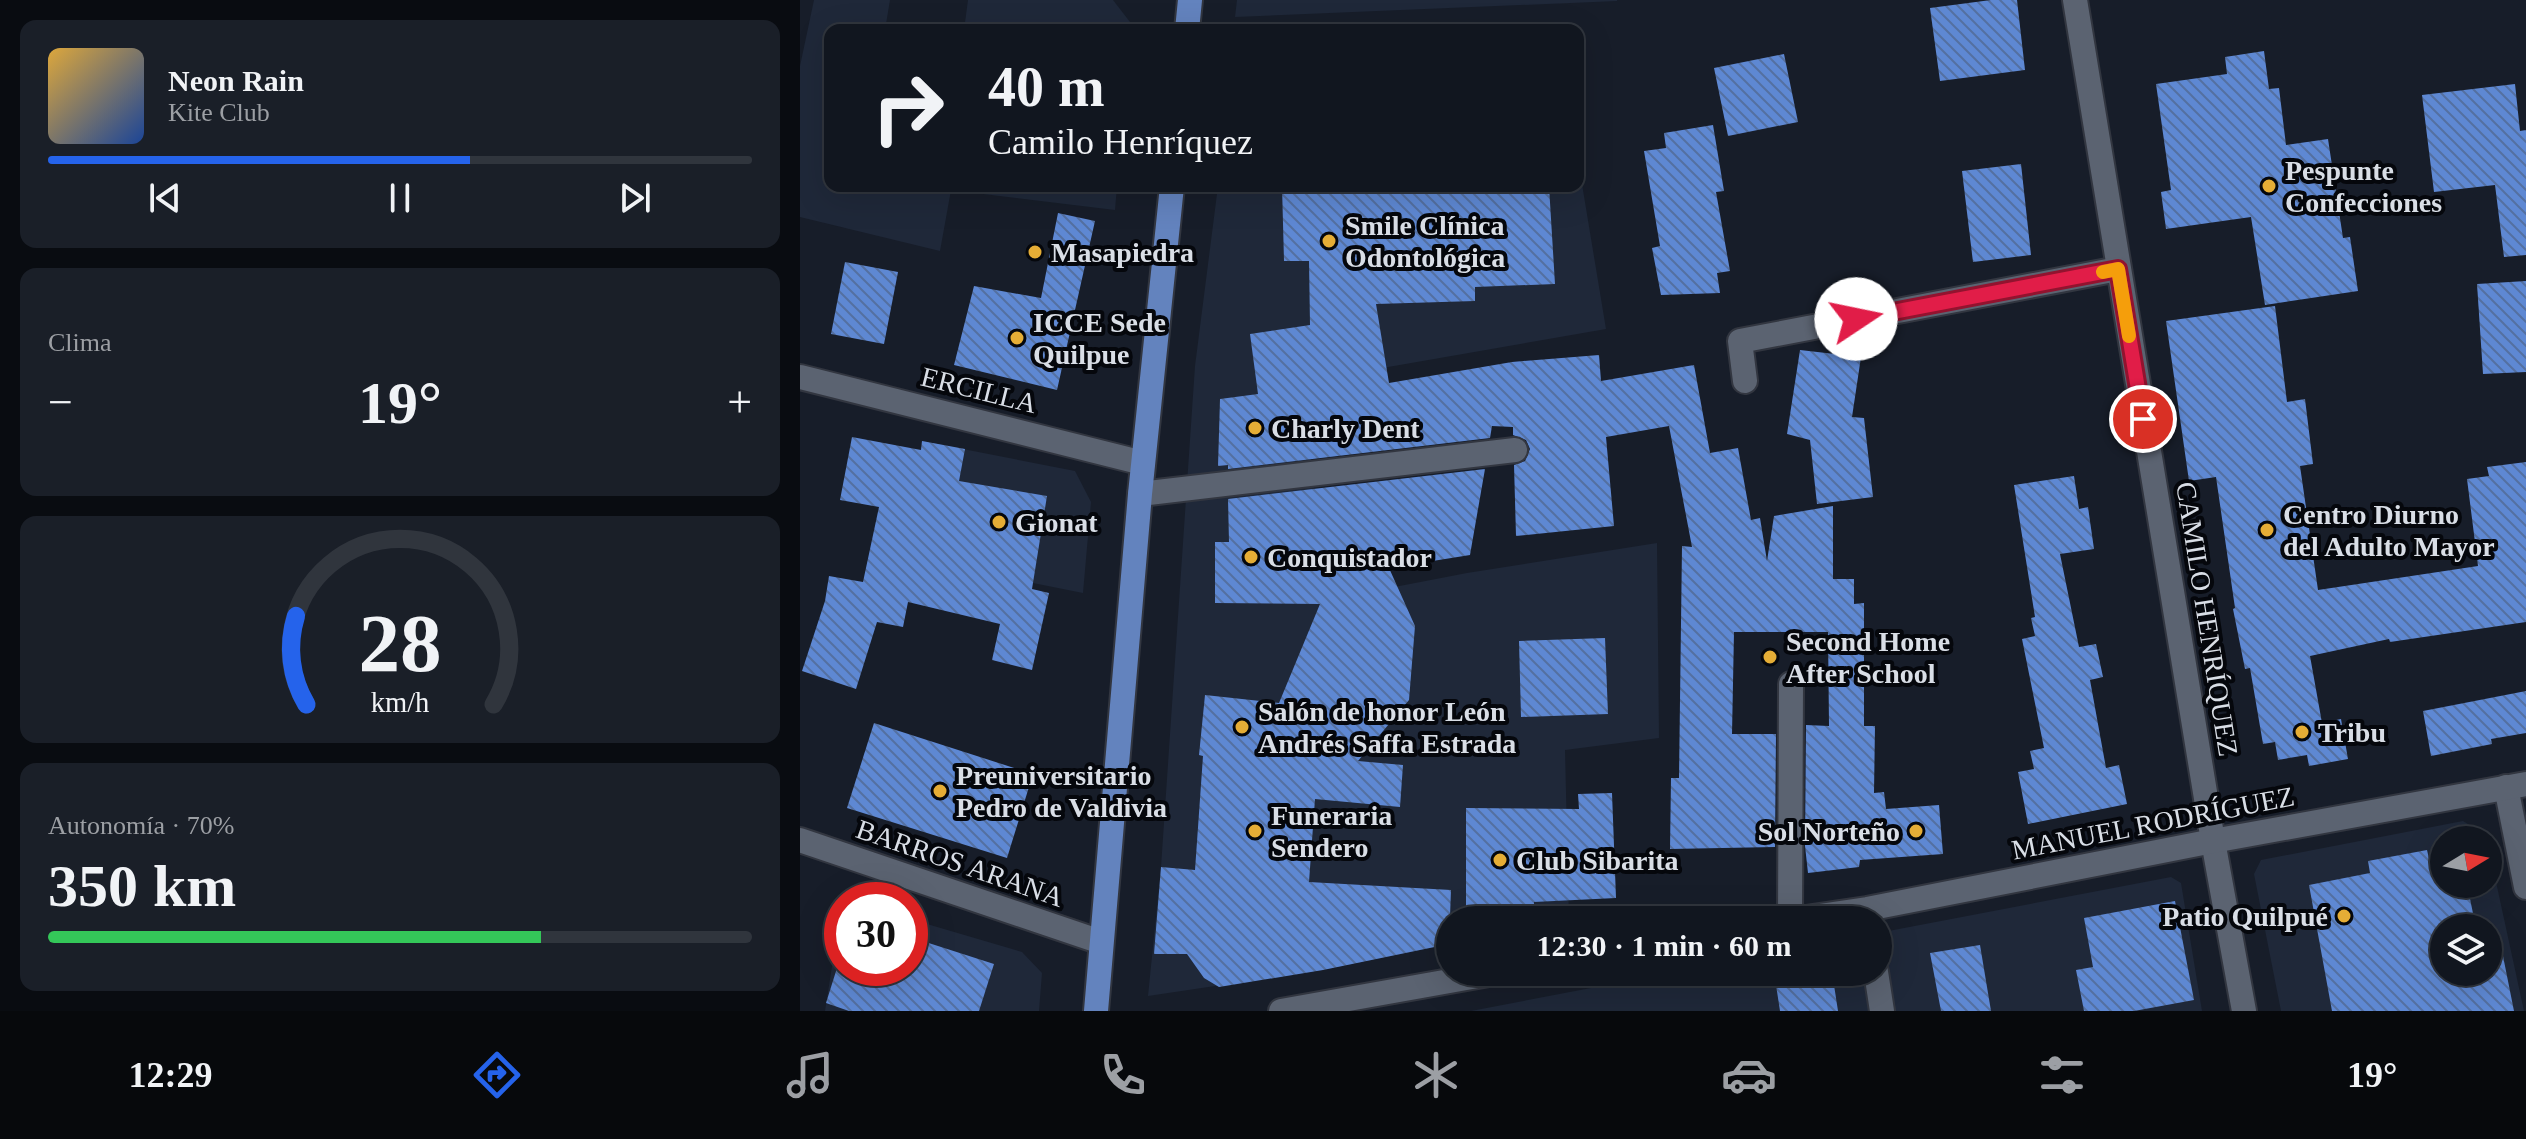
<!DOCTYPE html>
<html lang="es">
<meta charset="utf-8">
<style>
:root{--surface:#11161f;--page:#1a1f28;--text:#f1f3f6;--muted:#9c9fa4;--line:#30353d;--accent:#2563eb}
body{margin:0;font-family:"Times New Roman",serif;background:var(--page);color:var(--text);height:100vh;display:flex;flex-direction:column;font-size:30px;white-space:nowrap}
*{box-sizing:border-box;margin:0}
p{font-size:26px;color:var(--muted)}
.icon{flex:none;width:44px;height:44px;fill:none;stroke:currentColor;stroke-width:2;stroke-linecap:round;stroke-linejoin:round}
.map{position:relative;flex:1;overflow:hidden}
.side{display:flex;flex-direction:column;gap:20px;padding:20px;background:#090c11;width:800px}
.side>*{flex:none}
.guide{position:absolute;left:24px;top:24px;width:760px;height:168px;border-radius:16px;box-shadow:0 8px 32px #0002,0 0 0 2px var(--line);background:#11161f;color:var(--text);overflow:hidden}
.needle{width:52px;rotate:80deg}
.controls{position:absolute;left:1630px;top:826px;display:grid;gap:16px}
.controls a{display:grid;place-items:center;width:72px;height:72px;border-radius:50%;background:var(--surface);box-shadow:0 8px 32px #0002,0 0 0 2px var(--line);font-size:40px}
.speed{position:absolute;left:24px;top:882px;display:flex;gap:16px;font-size:40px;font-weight:700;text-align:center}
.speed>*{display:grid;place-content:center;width:104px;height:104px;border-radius:50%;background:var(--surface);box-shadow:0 8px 32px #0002,0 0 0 2px var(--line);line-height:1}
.speed .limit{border:12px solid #d22;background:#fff;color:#111}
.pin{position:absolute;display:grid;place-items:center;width:68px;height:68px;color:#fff;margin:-34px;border:4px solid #fff;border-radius:50%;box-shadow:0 2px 8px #0007}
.me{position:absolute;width:88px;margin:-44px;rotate:79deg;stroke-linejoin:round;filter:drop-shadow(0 0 6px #0008)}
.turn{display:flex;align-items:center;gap:28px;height:168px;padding:0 32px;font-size:36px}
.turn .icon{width:104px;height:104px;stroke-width:2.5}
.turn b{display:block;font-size:56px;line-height:68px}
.big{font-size:60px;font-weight:600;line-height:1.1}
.side .card{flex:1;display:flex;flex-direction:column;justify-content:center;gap:12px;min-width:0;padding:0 28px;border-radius:16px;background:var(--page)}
.side .dial{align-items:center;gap:0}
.dial svg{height:208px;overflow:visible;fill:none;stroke:var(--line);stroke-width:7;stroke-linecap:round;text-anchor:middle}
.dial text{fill:var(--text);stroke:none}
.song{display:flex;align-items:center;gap:24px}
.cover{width:96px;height:96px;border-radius:12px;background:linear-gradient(135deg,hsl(40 70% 55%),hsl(220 70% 35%))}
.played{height:8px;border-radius:4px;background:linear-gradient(90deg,var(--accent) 60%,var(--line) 60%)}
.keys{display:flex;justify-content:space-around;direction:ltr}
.heat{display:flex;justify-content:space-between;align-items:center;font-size:44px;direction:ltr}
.charge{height:12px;border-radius:6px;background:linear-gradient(90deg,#34c759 70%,var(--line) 0)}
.trip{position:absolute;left:636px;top:906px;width:456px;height:80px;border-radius:40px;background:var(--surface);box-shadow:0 8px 32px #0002,0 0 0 2px var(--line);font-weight:600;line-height:80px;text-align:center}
.dock{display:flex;height:128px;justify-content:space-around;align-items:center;background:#07090c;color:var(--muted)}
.dock .icon{width:56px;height:56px}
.dock .on{color:var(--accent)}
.dock b{font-size:36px;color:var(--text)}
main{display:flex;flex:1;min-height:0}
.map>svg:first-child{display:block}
.built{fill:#1f2839;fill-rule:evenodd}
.building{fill:url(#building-back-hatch)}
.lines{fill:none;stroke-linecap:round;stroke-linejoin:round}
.street-casing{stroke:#323640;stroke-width:28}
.secondary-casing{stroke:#323640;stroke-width:28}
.primary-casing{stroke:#323640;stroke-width:28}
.street{stroke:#5b6371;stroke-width:24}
.secondary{stroke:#5b6371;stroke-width:24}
.primary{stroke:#6383be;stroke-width:24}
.route-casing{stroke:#92132f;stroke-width:20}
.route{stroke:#e11d48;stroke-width:14}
.slow{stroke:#f59e0b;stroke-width:14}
.poi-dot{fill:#e5ad36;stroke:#05070c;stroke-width:3}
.labels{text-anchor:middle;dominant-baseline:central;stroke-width:8;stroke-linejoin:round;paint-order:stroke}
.poi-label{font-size:28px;font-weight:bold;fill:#d9dee6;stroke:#05070c;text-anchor:start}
.street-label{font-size:28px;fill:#d9dee6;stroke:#05070c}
</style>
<main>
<section class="side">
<div class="card">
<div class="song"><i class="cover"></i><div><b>Neon Rain</b><p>Kite Club</p></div></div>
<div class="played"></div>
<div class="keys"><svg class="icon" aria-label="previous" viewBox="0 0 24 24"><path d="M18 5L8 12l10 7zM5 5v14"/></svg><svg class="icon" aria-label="pause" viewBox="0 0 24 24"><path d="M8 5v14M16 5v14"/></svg><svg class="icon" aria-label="next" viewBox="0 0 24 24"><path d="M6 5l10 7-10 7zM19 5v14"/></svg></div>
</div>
<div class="card"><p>Clima</p>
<div class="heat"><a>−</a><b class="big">19°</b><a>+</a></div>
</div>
<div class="card dial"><svg viewBox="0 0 100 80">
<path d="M14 69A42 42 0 1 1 86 69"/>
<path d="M14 69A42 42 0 0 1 10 35" stroke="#2563eb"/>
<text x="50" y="56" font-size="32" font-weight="700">28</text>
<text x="50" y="72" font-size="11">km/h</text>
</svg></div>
<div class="card"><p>Autonomía · 70%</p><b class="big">350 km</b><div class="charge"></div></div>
</section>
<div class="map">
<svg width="1726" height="1011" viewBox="0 0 1726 1011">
<defs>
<pattern id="building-back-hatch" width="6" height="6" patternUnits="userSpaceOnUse" patternTransform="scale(2)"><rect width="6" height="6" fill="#5e88d3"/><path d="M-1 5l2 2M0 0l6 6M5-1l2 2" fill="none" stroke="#5470a1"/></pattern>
</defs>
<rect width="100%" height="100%" fill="#171d29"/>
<!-- built -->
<g class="built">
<polygon points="14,0 90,0 85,30 30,30 30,186 317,186 315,210 151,190 140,251 0,217 0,66"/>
<polygon points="168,0 313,0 330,22 329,30 164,30"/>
<polygon points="437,0 817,0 817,1 435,17"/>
<polygon points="778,160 806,329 502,382 527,600 667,573 857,543 859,738 765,750 769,920 650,920 650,944 523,970 348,996 361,867 395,366 418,186 778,186"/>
<polygon points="122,441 275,471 291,502 283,593 233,583 105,542"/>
<path d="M1663,821l23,14 1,5h-43v44h44v-39l36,166h-243l-27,-137 7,-14zM1644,928h44v44h-44z"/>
<polygon points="1371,877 1381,883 1402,1011 671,1011 875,972 1078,972 1078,933"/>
<polygon points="42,903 42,968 110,968 110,919 222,952 242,973 239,1011 25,1011"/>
</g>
<!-- building -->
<g class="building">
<polygon points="1191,0 1217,0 1225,70 1140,81 1130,8"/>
<polygon points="1464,51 1469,89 1479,88 1486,145 1528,139 1543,238 1550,237 1558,291 1465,305 1451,217 1366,229 1361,192 1371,190 1356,84 1427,74 1425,57"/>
<polygon points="984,54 998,122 928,136 914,68"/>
<polygon points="1715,84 1720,131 1726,130 1726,255 1704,257 1695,185 1634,192 1622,95"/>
<polygon points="913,125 924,191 916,192 930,271 917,273 920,293 861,295 852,248 860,246 844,151 866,148 864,133"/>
<polygon points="1221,164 1231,255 1173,262 1162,171"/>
<polygon points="482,186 749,186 755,284 675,287 675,301 576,304 589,383 712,362 799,355 801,381 894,365 910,453 938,448 951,520 960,518 967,561 974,516 1033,506 1033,579 1054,579 1054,604 1064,603 1064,726 1075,726 1074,793 1084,792 1086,809 1139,805 1143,854 1060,860 1059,867 1008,873 1005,846 1006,725 1029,726 1028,632 934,632 932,734 976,734 975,847 870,849 871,778 879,778 882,546 892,547 869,426 806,437 814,526 716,536 714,465 725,461 730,449 726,440 713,435 713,427 692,426 690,438 428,469 428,465 418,466 420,399 458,394 450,334 510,325 509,261 484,261"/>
<polygon points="258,213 295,221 257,390 154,365 174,286 241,298"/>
<polygon points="45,262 98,272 84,344 31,334"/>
<polygon points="1726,281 1726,372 1683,374 1677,284"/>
<polygon points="1475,306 1487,402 1505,399 1513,464 1500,466 1518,590 1678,566 1667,479 1689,476 1687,467 1726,462 1726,622 1590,642 1589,639 1510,656 1522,723 1541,719 1548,759 1509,766 1507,755 1478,760 1475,742 1463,744 1450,668 1445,669 1433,609 1435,608 1416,477 1389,481 1366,321"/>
<polygon points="1000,350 1061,357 1052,417 1064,418 1073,497 1017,504 1010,440 987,434"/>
<polygon points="52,437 121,450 122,441 165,449 159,481 247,496 232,589 249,593 232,670 192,660 200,624 108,602 103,627 77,622 56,689 2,671 25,601 29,576 63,582 79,507 40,500"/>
<polygon points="685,469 670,555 589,568 615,626 609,700 558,761 603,765 600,807 515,799 509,882 651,890 649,944 523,970 419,987 404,978 387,954 354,954 361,867 395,870 403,756 399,755 405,695 479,703 520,604 415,603 415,542 429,542 428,499"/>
<polygon points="1274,476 1279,509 1288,507 1294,549 1260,554 1279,647 1296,644 1303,677 1290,680 1306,768 1319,765 1327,804 1228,824 1218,772 1234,769 1230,751 1244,748 1222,639 1235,636 1231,618 1235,617 1214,485"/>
<polygon points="805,638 808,714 721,717 719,641"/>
<polygon points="1726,691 1726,733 1691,739 1692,744 1631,756 1623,711"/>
<polygon points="74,723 233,774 207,858 47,808"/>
<polygon points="812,793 816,898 734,902 734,920 666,920 666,808 779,809 778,794"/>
<polygon points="1627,850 1630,863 1640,862 1644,884 1667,884 1676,928 1644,928 1644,972 1688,972 1688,959 1703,956 1714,1011 1532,1011 1509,885 1570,873 1568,861"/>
<polygon points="1375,901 1394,1000 1334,1011 1284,1011 1276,970 1293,967 1284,918"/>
<polygon points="110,937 194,964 179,1011 49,1011 26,1003 37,968 110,968"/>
<polygon points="1180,945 1191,1011 1141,1011 1130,953"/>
<polygon points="974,972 1032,972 1038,1011 980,1011"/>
</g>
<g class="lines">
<defs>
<g id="street">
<polyline points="1275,0 1413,841 1444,1011"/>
<polyline points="0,377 343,463"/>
<polyline points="945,381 940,341 1318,269"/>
<polyline points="340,494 715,450"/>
<polyline points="990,920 991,684"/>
<polyline points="1076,972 1082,1011"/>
</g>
<g id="secondary">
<polyline points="1706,787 1726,887"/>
<polyline points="0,840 301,942"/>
<polyline points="992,920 1067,909 1413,841 1726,784"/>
<polyline points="481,1011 700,972"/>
</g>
<g id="primary">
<polyline points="387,30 390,0"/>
<polyline points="296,1011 340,494 372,186"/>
</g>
</defs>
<!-- street casing -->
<use href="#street" class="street-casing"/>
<!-- secondary casing -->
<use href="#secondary" class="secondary-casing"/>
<!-- primary casing -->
<use href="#primary" class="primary-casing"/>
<!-- street -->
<use href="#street" class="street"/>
<!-- secondary -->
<use href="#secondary" class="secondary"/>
<!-- primary -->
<use href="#primary" class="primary"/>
</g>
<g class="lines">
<defs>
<polyline id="route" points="1056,319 1318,269 1343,419"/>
</defs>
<!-- route casing -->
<use href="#route" class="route-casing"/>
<!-- route -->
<use href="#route" class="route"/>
<!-- slow -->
<polyline class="slow" points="1303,272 1318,269 1329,336"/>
</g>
<!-- markers -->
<g class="poi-dot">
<circle cx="1469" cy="186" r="8"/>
<circle cx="529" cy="241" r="8"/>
<circle cx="235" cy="252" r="8"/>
<circle cx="217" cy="338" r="8"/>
<circle cx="455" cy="428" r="8"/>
<circle cx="199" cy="522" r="8"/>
<circle cx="1467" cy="530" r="8"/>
<circle cx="451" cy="557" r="8"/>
<circle cx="970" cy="657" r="8"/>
<circle cx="442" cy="727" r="8"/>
<circle cx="1502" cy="732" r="8"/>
<circle cx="140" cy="791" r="8"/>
<circle cx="455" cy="831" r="8"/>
<circle cx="1116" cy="831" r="8"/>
<circle cx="700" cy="860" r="8"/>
<circle cx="1544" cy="916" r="8"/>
</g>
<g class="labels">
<!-- poi labels -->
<g class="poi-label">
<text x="1485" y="170">Pespunte<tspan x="1485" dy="32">Confecciones</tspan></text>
<text x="545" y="225">Smile Clínica<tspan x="545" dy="32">Odontológica</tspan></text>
<text x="251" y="252">Masapiedra</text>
<text x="233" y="322">ICCE Sede<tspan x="233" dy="32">Quilpue</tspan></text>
<text x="471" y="428">Charly Dent</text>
<text x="1483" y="514">Centro Diurno<tspan x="1483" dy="32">del Adulto Mayor</tspan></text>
<text x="215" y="522">Gionat</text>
<text x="467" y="557">Conquistador</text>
<text x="986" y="641">Second Home<tspan x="986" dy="32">After School</tspan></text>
<text x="458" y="711">Salón de honor León<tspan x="458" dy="32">Andrés Saffa Estrada</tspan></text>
<text x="1518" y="732">Tribu</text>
<text x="156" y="775">Preuniversitario<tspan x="156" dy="32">Pedro de Valdivia</tspan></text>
<text x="471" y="815">Funeraria<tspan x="471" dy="32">Sendero</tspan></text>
<text x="1100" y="831" text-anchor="end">Sol Norteño</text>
<text x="716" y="860">Club Sibarita</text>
<text x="1528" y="916" text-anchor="end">Patio Quilpué</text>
</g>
<!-- street labels -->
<g class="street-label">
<text transform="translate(179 390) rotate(14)">ERCILLA</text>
<text transform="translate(1407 619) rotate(81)">CAMILO HENRÍQUEZ</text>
<text transform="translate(1353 823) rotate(-11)">MANUEL RODRÍGUEZ</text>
<text transform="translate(160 863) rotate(19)">BARROS ARANA</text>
</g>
</g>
</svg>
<div class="controls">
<a><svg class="needle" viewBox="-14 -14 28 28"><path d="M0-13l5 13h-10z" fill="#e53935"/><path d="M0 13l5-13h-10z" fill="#9c9fa4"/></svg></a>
<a><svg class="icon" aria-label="layers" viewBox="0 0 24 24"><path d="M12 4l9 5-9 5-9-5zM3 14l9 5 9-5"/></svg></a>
</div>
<div class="speed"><div class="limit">30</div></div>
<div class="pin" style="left:1343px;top:419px;background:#d93025"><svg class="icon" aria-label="arrive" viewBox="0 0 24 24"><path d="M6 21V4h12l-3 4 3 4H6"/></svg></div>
<svg class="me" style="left:1056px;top:319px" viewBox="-20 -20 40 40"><circle r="19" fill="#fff"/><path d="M0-13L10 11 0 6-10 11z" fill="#e11d48"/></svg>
<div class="trip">12:30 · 1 min · 60 m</div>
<div class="guide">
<div class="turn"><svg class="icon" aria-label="right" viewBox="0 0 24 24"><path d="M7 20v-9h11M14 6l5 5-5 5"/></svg><div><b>40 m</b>Camilo Henríquez</div></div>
</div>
</div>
</main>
<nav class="dock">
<b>12:29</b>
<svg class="icon on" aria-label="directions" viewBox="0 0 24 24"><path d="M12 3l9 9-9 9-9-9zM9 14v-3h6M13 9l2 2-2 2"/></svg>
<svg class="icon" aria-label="music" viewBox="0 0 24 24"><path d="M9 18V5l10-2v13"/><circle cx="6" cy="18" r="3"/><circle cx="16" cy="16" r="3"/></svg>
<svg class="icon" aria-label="phone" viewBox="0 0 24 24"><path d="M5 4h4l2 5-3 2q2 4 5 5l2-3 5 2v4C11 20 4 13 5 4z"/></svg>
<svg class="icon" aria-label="climate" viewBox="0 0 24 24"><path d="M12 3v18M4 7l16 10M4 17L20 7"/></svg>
<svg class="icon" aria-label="car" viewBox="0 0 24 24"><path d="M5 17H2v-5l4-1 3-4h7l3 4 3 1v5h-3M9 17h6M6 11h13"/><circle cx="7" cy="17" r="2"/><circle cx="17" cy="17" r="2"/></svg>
<svg class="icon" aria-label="filters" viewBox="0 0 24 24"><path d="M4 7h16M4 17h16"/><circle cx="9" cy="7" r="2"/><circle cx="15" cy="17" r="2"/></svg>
<b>19°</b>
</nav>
